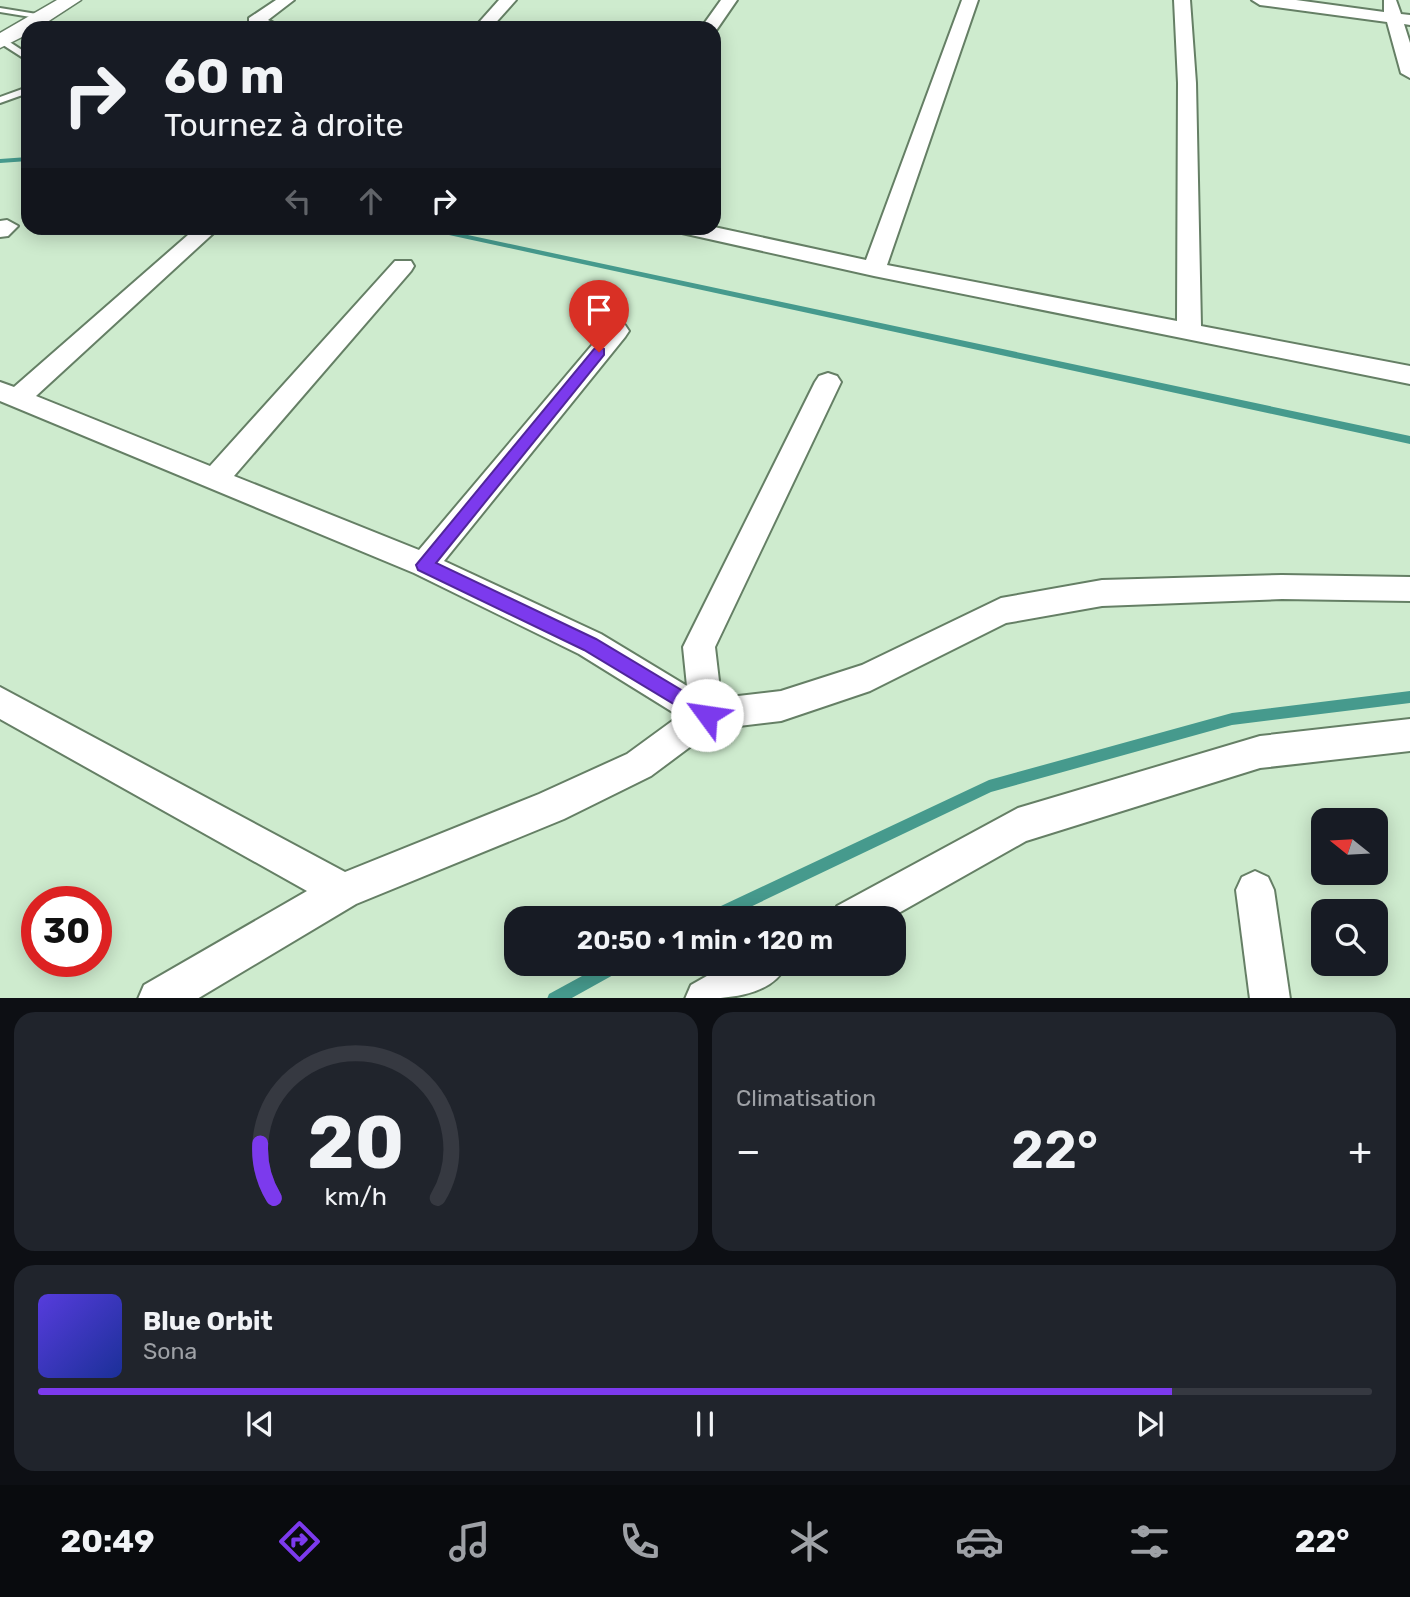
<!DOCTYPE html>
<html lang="fr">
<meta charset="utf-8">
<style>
:root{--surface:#171b24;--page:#20242c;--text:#f1f3f6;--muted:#9ea1a6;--line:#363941;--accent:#7c3aed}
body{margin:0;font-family:Rubik,sans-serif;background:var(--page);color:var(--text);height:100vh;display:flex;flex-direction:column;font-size:26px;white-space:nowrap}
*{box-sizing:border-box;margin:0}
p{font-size:23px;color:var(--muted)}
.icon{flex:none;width:38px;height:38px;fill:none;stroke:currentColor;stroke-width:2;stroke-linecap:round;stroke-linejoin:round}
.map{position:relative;height:998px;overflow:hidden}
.details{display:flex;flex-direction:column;gap:14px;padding:14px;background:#0d0f14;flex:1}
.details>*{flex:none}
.banner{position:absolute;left:21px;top:21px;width:700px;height:214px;border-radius:21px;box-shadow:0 4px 18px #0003;background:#171b24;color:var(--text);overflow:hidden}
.needle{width:46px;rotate:288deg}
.controls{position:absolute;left:1311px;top:808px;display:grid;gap:14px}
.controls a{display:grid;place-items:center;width:77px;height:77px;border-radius:14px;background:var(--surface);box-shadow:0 4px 18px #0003;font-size:35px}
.speed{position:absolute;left:21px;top:886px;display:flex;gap:14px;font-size:35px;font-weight:700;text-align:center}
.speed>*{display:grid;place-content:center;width:91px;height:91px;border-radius:50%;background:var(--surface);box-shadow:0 4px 18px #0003;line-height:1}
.speed .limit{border:10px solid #d22;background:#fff;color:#111}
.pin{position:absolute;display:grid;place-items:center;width:60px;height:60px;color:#fff;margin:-72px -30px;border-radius:50% 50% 50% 0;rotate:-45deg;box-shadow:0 0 7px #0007}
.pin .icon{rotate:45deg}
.me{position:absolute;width:77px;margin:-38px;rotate:301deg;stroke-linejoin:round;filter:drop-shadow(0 0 5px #0008)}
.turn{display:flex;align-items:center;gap:24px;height:147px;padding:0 28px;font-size:32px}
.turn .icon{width:91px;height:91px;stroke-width:2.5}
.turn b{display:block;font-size:49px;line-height:60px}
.lanes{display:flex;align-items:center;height:66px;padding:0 28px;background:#0003;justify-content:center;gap:35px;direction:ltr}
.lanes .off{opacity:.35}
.big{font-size:52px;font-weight:600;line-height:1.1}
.details .tile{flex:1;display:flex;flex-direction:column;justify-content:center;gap:10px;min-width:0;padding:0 24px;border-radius:21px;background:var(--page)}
.details .dial{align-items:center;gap:0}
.dial svg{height:182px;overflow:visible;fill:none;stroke:var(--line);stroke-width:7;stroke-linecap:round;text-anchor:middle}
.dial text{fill:var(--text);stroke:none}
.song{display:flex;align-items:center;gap:21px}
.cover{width:84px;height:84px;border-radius:10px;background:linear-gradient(135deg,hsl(250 70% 55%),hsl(230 70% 35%))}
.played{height:7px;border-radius:4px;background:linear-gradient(90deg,var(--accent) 85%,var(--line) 85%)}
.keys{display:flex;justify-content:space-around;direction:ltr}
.heat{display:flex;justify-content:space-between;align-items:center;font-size:38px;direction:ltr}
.details .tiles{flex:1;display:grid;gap:14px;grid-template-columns:1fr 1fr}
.tile:last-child{grid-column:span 2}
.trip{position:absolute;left:504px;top:906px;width:402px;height:70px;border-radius:21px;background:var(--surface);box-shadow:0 4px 18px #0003;font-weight:600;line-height:70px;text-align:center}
.tabs{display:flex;height:112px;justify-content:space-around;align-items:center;background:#090b0e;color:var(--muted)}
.tabs .icon{width:49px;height:49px}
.tabs .active{color:var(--accent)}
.tabs b{font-size:32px;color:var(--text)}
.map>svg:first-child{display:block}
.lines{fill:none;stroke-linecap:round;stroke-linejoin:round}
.stream{fill:#469a8d;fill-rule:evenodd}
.service-casing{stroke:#657f65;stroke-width:4}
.minor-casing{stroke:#657f65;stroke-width:4}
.tertiary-casing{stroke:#657f65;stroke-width:3}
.service{fill:#fff;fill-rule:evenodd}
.minor{fill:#fff;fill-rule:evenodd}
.tertiary{fill:#fff;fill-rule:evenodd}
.route{fill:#7c3aed;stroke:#51269a;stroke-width:2}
</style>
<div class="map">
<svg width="1410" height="999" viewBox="0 0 1410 999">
<rect width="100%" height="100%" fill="#ceebce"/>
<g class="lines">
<!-- stream -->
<g class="stream">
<polygon points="28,157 28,161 0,163 0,159"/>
<polygon points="422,228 435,228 1410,436 1410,444 426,230"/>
<polygon points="1410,691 1410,703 1232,725 991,792 725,919 702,919 704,914 989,780 1232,713"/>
<polygon points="604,964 626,964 624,969 570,999 547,999 549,994"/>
</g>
<defs>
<g id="service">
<polygon points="0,8 43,15 47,17 43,19 0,12"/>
<polygon points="0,39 5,39 28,54 28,61 0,43"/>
<polygon points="28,87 28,93 0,103 0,97"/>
</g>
<g id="minor">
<polygon points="276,0 294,0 268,20 284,28 249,26 249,18"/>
<polygon points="499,0 516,0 491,28 474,28"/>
<polygon points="721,0 737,0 715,32 714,28 701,28"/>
<polygon points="962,0 978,0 887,265 1177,321 1178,83 1174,0 1190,0 1196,83 1201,326 1410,366 1410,384 874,276 682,233 680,228 714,227 866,260"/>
<polygon points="1252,0 1296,0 1384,12 1384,0 1396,0 1401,14 1410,15 1410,25 1404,24 1410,43 1410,78 1401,73 1387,22 1260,5"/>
<polygon points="7,220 18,226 8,236 0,237 0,221"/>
<polygon points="196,228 219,228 36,396 210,466 395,261 411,261 414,266 411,271 234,476 419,550 609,325 625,325 629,331 625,337 444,561 601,634 687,686 683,647 688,637 815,382 819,376 828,373 837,376 841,382 715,647 721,698 781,691 862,665 1001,598 1102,580 1282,575 1410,577 1410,601 1282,599 1102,606 1006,623 870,691 781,721 714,729 651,776 564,819 356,904 197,999 138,999 144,985 307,891 0,719 0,687 345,872 539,794 627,754 679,716 579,654 414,573 0,401 0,382 14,387"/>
<polygon points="1410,719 1410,751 1260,768 1026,841 888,919 831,919 837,906 1018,808 1260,736"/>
<polygon points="1255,871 1268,877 1274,890 1290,999 1250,999 1236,890 1242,877"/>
<path d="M728,964h59c-16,35 -66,35 -102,35l6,-14z"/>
</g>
<polygon id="tertiary" points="57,0 81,0 38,28 28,28 28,34 0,48 0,33"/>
</defs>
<!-- service casing -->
<use href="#service" class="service-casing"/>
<!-- minor casing -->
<use href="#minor" class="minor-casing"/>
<!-- tertiary casing -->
<use href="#tertiary" class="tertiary-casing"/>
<!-- service -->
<use href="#service" class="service"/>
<!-- minor -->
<use href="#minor" class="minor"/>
<!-- tertiary -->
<use href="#tertiary" class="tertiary"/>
</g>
<!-- route -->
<polygon class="route" points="599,347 604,349 604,355 436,563 596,639 713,709 716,715 713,721 707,724 584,650 418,570 416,565 594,349"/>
</svg>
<div class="controls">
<a><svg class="needle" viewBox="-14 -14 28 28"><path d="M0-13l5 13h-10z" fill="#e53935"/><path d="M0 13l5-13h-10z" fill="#9ea1a6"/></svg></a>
<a><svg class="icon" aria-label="search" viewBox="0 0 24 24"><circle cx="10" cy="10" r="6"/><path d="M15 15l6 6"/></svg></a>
</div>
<div class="speed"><div class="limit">30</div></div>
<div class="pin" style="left:599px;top:352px;background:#d93025"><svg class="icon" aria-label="arrive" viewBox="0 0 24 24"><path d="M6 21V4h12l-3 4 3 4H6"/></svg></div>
<svg class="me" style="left:707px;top:715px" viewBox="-20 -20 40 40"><circle r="19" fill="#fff"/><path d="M0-13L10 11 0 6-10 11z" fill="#7c3aed"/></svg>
<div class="trip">20:50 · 1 min · 120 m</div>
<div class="banner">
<div class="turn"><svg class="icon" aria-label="right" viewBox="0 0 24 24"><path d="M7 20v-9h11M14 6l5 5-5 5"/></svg><div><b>60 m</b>Tournez à droite</div></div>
<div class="lanes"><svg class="icon off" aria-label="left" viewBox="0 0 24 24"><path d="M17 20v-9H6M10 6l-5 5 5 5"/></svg><svg class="icon off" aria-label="ahead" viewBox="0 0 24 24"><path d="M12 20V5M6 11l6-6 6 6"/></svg><svg class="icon" aria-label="right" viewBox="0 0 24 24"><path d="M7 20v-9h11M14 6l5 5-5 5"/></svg></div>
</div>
</div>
<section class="details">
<div class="tiles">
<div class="tile dial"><svg viewBox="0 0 100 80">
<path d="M14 69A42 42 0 1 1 86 69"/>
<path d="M14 69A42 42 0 0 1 8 45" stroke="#7c3aed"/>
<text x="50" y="56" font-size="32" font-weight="700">20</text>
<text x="50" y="72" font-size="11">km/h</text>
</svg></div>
<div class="tile"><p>Climatisation</p>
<div class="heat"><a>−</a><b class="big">22°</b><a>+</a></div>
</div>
<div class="tile">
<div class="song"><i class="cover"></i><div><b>Blue Orbit</b><p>Sona</p></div></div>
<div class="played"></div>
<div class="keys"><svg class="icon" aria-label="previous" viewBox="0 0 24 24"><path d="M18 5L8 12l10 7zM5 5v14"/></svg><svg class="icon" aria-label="pause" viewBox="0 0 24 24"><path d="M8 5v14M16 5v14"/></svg><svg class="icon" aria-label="next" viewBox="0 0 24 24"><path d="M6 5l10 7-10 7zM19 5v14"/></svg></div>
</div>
</div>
</section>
<nav class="tabs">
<b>20:49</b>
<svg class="icon active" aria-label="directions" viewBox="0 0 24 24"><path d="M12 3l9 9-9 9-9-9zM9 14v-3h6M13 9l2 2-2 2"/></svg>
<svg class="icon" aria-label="music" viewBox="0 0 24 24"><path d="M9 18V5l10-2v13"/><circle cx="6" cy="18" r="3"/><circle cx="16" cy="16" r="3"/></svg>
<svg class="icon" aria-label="phone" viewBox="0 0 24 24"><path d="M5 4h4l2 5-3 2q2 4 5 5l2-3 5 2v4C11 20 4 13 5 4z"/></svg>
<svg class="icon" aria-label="climate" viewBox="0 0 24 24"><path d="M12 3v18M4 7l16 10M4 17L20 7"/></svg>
<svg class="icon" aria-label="car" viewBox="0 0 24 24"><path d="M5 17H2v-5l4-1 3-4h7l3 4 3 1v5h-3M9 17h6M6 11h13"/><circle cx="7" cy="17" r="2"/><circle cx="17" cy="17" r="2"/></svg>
<svg class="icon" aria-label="filters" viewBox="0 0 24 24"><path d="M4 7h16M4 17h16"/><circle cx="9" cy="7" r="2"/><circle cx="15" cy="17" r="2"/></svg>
<b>22°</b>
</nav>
